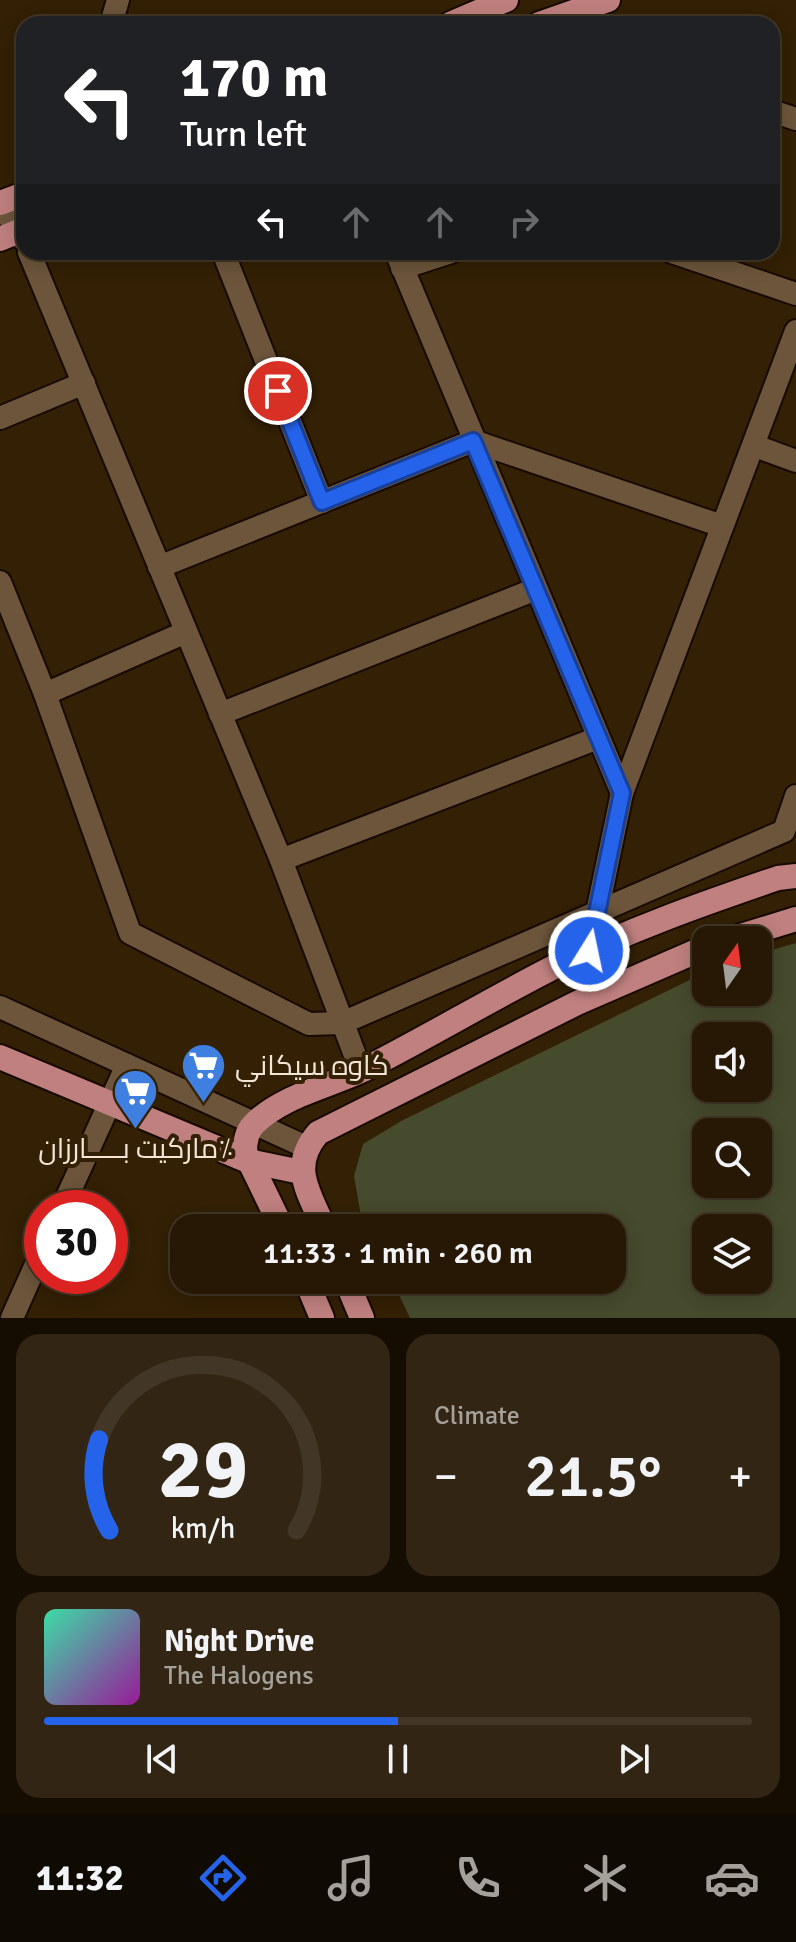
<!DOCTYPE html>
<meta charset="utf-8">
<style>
:root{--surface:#261804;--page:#322513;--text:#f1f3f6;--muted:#a4a09a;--line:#423726;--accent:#2563eb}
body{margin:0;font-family:Signika,Cairo,sans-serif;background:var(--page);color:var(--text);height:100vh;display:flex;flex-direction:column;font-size:30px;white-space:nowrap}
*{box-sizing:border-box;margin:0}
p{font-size:26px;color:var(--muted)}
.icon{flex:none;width:44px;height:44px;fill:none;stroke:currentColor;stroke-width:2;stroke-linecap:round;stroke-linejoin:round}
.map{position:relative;height:1318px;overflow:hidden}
.sheet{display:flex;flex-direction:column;gap:16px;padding:16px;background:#150d02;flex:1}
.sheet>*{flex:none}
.top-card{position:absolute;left:16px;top:16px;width:764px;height:244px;border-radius:24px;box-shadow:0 4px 20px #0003,0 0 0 2px var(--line);background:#202124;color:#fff;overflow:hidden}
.needle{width:52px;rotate:14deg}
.buttons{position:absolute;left:692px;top:926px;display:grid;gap:16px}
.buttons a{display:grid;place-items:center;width:80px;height:80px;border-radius:16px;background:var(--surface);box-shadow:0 4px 20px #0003,0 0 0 2px var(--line);font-size:40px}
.speed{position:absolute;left:24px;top:1190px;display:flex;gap:16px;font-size:40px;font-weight:700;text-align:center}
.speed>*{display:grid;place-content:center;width:104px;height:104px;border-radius:50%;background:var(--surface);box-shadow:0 4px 20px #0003,0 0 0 2px var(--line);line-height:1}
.speed .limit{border:12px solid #d22;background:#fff;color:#111}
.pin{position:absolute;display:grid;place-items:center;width:68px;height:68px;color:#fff;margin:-34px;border:4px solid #fff;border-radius:50%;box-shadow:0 2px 8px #0007}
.me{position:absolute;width:88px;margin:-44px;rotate:10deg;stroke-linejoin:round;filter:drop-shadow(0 0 6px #0008)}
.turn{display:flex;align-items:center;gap:28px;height:168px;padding:0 32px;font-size:36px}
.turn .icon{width:104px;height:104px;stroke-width:2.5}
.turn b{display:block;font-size:56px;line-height:68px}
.lanes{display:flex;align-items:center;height:76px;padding:0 32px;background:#0003;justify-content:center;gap:40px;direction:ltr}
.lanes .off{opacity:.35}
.big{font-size:60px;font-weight:600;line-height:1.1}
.sheet .tile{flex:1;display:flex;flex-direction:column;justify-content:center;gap:12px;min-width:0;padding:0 28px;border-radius:24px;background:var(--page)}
.sheet .dial{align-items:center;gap:0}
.dial svg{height:208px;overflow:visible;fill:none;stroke:var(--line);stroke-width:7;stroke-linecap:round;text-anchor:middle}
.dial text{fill:var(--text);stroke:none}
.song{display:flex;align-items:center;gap:24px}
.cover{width:96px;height:96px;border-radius:12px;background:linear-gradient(135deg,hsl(160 70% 55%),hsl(300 70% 35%))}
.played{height:8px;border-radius:4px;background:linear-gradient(90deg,var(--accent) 50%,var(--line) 50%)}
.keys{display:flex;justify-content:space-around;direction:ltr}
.heat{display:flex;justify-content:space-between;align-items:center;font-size:44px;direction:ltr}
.sheet .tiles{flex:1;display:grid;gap:16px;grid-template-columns:1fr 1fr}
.tile:last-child{grid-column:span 2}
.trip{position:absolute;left:170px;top:1214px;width:456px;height:80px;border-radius:24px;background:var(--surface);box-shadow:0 4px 20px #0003,0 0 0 2px var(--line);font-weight:600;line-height:80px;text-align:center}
.menu{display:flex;height:128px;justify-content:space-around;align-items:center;background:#0f0a02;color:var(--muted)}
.menu .icon{width:56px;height:56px}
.menu .on{color:var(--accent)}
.menu b{font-size:36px;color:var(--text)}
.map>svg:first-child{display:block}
.grass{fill:#464b2d;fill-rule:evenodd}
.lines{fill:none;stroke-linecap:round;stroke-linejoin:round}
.minor-casing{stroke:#180a00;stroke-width:26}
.major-casing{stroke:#180a00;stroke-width:28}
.minor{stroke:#6c553b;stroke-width:22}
.major{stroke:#bf807f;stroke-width:24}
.route-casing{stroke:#184099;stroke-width:20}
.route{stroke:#2563eb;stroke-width:14}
.labels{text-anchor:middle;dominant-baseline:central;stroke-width:8;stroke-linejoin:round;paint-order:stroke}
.poi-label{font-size:28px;fill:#f2e5d6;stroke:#332005;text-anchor:start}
</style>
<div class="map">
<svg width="796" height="1318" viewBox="0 0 796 1318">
<rect width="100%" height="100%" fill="#332005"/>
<!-- grass -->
<path class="grass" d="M796,943v375h-386l-18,-38h220v-52h-245l-6,-12 -7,-40 9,-32 40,-24 303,-148v20h52v-38zM706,1036h52v52h-52zM706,1132h52v52h-52zM706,1228h52v52h-52z"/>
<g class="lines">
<defs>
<g id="minor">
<polyline points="111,24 118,0"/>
<polyline points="772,111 796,119"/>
<polyline points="0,204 24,240"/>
<polyline points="29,252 281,860 361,1071"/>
<polyline points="223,252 322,502"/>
<polyline points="396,252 622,793 589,951"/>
<polyline points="672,252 796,294"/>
<polyline points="402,268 451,252"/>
<polyline points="0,418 84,383"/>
<polyline points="755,446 796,461"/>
<polyline points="159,567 473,441 722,526"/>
<polyline points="0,582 45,694 130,933 309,1024 342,1023 784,831 796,796"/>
<polyline points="45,694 186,632"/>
<polyline points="220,714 536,589"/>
<polyline points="622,793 796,331"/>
<polyline points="281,860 598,738"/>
<polyline points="0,1007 306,1147"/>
<polyline points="62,1208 127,1065"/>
<polyline points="12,1318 42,1251"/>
</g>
<g id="major">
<polyline points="450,24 506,0"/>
<polyline points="539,24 608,0"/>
<polyline points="0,203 24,194"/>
<polyline points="0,239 24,229"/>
<polyline points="728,940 796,919"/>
<polyline points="0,1057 248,1161 301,1172"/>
<path d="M282,1228l-37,-76c0,-10 1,-20 9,-28 28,-28 73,-37 109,-54 65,-33 128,-71 193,-104 72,-36 146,-62 222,-88l18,-2"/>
<path d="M324,1228c-15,-36 -35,-61 -6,-95l259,-130 129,-56"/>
<polyline points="306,1280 322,1318"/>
<polyline points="346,1280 362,1318"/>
</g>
</defs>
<!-- minor casing -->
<use href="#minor" class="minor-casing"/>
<!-- major casing -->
<use href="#major" class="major-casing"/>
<!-- minor -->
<use href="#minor" class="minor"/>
<!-- major -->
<use href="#major" class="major"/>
</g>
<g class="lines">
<defs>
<polyline id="route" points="278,391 322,502 473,441 622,793 589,951"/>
</defs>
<!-- route casing -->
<use href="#route" class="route-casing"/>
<!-- route -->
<use href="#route" class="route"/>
</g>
<!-- icons -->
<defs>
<symbol id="supermarket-pin" viewBox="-11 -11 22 30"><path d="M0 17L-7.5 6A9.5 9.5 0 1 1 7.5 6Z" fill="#3f7fe0" stroke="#332005"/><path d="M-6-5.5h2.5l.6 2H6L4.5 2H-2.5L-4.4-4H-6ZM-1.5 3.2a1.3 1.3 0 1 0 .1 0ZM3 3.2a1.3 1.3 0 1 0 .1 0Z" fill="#fff"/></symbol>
</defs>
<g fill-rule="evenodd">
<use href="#supermarket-pin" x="178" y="1040" width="51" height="69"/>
<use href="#supermarket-pin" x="110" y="1066" width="51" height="69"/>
</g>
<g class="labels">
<!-- poi labels -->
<g class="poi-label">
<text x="235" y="1066">كاوه سيكاني</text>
<text x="136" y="1149" text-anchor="middle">ماركیت بـــــارزان٪</text>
</g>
</g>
</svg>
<div class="buttons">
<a><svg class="needle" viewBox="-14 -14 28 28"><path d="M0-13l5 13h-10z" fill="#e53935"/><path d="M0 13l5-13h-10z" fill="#a4a09a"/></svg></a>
<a><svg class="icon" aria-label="sound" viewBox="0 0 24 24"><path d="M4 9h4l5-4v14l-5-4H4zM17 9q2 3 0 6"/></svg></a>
<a><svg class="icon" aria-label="search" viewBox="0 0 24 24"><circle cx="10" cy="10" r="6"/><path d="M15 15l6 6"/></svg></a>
<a><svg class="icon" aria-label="layers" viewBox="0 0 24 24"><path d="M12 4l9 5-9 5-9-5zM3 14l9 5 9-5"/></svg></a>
</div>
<div class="speed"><div class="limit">30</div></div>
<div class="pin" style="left:278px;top:391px;background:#d93025"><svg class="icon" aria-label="arrive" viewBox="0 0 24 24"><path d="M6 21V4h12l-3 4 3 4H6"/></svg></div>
<svg class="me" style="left:589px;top:951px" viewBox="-20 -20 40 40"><circle r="17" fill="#2563eb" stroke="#fff" stroke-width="3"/><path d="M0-11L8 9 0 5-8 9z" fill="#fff"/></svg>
<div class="trip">11:33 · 1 min · 260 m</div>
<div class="top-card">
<div class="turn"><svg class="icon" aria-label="left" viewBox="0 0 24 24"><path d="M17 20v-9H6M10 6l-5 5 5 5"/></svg><div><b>170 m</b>Turn left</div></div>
<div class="lanes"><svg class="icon" aria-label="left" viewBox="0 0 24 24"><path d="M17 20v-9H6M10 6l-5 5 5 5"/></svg><svg class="icon off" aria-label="ahead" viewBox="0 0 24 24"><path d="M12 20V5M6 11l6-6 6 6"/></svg><svg class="icon off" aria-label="ahead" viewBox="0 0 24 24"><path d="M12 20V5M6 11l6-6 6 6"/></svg><svg class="icon off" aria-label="right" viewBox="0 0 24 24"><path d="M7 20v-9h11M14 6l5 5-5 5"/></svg></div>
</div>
</div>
<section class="sheet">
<div class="tiles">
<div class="tile dial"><svg viewBox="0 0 100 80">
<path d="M14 69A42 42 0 1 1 86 69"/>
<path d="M14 69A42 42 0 0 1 10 34" stroke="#2563eb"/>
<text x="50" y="56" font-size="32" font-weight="700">29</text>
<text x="50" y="72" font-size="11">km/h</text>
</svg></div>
<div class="tile"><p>Climate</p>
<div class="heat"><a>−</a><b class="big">21.5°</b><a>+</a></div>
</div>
<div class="tile">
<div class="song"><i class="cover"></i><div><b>Night Drive</b><p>The Halogens</p></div></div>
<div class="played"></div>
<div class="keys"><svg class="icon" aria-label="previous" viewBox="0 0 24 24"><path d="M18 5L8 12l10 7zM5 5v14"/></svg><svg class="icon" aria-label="pause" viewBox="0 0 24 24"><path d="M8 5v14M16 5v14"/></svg><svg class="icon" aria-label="next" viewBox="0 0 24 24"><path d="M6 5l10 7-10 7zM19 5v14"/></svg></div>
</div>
</div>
</section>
<nav class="menu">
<b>11:32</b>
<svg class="icon on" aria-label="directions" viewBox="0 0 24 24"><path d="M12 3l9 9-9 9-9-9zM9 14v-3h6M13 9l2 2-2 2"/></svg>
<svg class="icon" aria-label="music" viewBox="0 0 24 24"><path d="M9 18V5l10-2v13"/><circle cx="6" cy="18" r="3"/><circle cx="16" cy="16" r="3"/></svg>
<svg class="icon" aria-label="phone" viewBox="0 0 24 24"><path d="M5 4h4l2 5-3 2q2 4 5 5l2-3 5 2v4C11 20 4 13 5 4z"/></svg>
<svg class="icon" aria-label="climate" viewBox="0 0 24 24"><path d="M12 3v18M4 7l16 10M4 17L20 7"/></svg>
<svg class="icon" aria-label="car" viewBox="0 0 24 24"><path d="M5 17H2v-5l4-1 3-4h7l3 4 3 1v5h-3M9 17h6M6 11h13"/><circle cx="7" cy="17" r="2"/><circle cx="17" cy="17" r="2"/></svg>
</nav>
